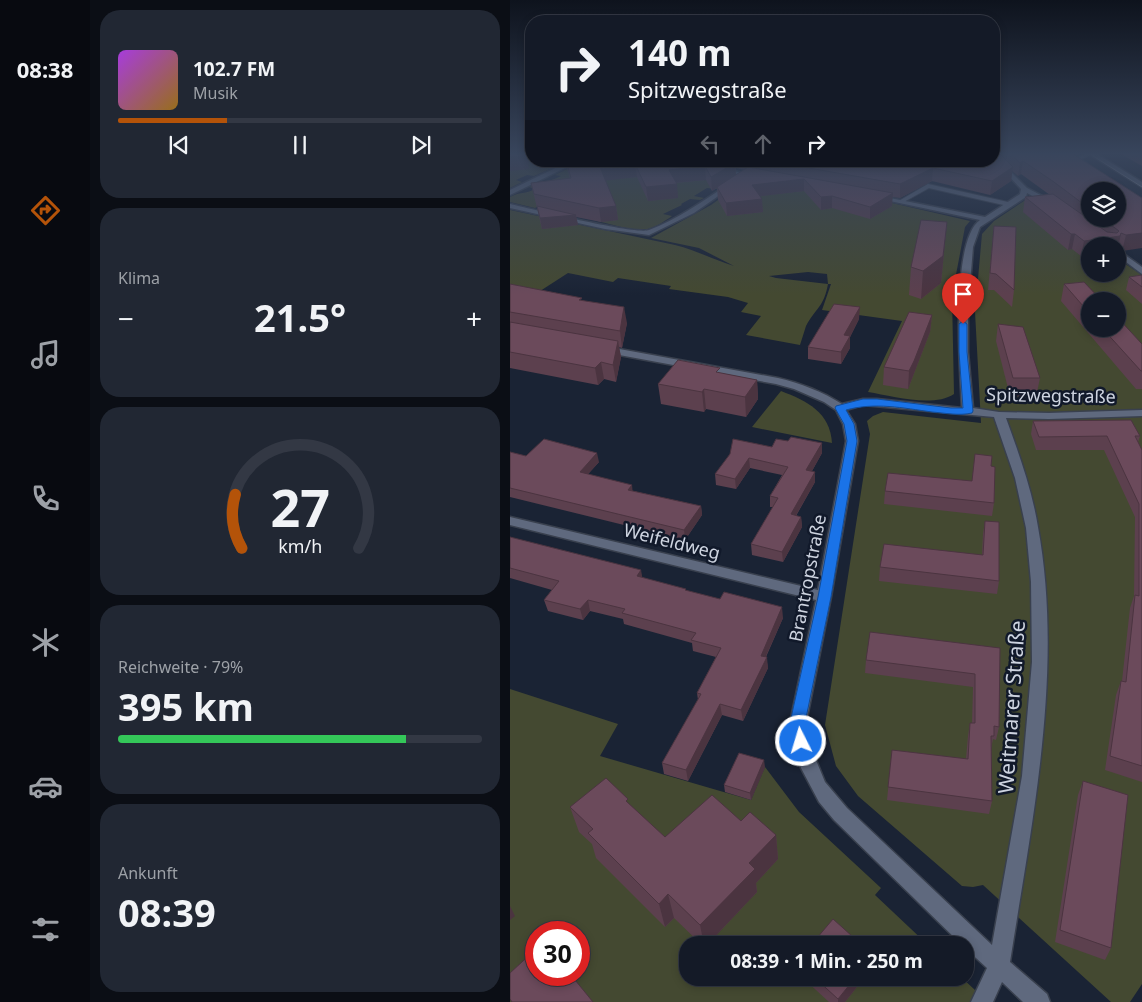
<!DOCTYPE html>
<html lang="de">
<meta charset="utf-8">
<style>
:root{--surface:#141a27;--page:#212733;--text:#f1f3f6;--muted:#9da1a7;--line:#333844;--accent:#b45309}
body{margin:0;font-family:"Noto Sans",sans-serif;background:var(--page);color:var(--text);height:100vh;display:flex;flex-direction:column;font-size:19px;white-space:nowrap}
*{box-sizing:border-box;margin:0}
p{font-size:16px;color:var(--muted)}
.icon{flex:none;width:28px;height:28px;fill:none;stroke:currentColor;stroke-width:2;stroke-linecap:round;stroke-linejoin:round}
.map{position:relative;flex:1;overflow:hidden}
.details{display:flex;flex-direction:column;gap:10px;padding:10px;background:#0b0e15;width:420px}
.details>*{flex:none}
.banner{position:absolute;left:15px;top:15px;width:475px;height:152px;border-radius:20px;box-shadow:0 2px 8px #0003,0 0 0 1px var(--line);background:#141a27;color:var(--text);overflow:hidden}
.controls{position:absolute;left:571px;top:182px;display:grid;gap:10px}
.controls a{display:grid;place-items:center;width:45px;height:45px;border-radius:50%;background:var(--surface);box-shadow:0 2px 8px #0003,0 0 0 1px var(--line);font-size:25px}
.speed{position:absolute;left:15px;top:921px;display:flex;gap:10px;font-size:25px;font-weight:700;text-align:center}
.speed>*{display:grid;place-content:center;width:65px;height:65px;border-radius:50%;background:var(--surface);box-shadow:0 2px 8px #0003,0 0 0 1px var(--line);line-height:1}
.speed .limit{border:8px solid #d22;background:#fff;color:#111}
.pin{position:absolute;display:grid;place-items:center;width:42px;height:42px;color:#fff;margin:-51px -21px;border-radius:50% 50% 50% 0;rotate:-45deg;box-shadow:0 0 5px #0007}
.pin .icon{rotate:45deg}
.me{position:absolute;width:55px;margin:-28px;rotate:355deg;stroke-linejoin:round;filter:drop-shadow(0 0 4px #0008)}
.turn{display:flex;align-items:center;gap:18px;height:105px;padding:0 20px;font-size:22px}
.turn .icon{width:65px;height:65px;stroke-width:2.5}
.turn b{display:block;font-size:35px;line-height:42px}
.lanes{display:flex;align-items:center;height:48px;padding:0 20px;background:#0003;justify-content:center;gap:25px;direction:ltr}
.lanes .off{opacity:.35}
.big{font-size:38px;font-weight:700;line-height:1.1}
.details .widget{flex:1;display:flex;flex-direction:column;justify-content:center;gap:8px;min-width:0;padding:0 18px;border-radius:20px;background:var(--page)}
.details .dial{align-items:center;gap:0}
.dial svg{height:130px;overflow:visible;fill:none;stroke:var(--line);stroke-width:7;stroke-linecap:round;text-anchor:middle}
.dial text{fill:var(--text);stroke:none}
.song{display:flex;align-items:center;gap:15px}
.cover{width:60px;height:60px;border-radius:8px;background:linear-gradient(135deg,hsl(280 70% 55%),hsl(40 70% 35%))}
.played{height:5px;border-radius:2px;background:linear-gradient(90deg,var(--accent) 30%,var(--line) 30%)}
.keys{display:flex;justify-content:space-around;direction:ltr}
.heat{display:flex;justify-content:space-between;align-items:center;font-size:28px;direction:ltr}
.charge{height:8px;border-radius:4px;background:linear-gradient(90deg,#34c759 79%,var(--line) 0)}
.trip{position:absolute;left:169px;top:936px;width:295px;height:50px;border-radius:20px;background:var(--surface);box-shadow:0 2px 8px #0003,0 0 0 1px var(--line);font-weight:700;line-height:50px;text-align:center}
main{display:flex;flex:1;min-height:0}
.dock{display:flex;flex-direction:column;width:90px;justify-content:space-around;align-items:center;background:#080a10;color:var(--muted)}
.dock .icon{width:35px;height:35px}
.dock .on{color:var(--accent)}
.dock b{font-size:22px;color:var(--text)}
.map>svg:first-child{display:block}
.green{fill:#444931;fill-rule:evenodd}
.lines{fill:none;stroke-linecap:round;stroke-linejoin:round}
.service-casing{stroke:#39404e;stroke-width:2}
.minor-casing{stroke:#39404e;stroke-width:3}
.secondary-casing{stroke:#39404e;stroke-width:3}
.service{fill:#5f697e;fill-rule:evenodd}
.minor{fill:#5f697e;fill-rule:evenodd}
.secondary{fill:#5f697e;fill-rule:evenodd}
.tram{stroke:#89909e;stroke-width:1}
.wall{fill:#5c404e;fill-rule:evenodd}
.shaded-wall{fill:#4b3440}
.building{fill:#6b4a5b;stroke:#4b3440}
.route{fill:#1a73e8;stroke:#114b97}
.labels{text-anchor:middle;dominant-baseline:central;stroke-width:5;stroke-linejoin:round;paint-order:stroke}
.street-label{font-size:18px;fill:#ced4e0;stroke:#11192a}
.near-street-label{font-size:21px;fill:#ced4e0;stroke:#11192a}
</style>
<main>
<nav class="dock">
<b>08:38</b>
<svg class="icon on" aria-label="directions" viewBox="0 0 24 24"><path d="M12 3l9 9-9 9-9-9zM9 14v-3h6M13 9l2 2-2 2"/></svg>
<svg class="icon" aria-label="music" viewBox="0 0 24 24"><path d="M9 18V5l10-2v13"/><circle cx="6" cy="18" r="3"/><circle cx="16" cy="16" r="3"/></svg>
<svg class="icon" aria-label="phone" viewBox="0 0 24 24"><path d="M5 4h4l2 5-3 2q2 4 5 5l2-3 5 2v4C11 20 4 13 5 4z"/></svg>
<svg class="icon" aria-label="climate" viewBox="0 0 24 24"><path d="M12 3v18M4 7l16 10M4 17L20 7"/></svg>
<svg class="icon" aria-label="car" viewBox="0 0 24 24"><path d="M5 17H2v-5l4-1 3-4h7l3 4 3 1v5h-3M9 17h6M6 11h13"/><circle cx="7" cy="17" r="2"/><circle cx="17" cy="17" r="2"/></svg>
<svg class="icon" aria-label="filters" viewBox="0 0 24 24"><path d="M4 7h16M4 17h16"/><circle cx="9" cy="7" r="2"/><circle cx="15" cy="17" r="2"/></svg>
</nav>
<section class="details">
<div class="widget">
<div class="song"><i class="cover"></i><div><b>102.7 FM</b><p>Musik</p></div></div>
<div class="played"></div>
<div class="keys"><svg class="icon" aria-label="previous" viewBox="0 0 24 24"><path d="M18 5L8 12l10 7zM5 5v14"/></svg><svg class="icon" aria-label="pause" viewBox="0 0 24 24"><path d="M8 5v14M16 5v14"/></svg><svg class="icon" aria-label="next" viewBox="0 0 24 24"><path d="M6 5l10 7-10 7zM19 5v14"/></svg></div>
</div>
<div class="widget"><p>Klima</p>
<div class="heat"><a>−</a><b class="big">21.5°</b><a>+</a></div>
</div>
<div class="widget dial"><svg viewBox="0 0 100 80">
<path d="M14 69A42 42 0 1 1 86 69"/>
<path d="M14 69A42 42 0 0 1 10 36" stroke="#b45309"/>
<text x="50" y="56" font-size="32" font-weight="700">27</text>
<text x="50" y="72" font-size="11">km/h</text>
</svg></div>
<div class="widget"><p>Reichweite · 79%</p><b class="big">395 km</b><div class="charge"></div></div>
<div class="widget"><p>Ankunft</p><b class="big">08:39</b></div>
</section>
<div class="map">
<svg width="632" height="1002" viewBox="0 0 632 1002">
<rect width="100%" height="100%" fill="#1a2334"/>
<!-- green -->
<g class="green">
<polygon points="0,154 21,154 21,161 48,161 41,164 47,166 24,176 17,175 6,180 12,182 0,188"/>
<path d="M131,161l89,13 -21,12 9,2 -1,1 -10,-1 -13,8 10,2 -4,2 -10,-1 -9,5 1,1 -19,9 9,2c-7,5 -16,11 -24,13 -21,4 -82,-18 -105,-25l-8,4 -25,-6v-5c9,-5 16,-3 25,-8l-6,-2c11,-5 21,-5 32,-11l-6,-1 16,-8z"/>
<path d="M236,180l146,23 78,18 -5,6 -13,69 2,98c-21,14 -62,2 -86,-2l34,-71 -80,-11 9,-26h-3c-4,23 -13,25 -22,42 -2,6 -4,13 -6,19l-54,-10 15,-19 -20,-4 7,-9 -20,-6 -59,-8 2,-3 -53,-8 -5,4 -45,-9 -31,20 -27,-5v-78l165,35c21,5 39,15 59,21l-35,-18 -48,-10 60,-33zM298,272l19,2 1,10 -52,-6 -7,-2z"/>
<path d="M517,199l63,47v28h28v-15l24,16v709l-12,18h-19l-128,-117 -10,2 -11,-1 -104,-90 -22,-30 -11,-41 45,-291 -3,-13 6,-5 10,-4 98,11 -6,-111 7,-78 12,-13zM580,301h28v28h-28z"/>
<path d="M271,391c26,10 49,21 51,52l-80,-16z"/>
<path d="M0,689l108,35 -18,32 151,44 14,-33 34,45 82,76 -6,7 53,50h-240v33h274l26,24h-478zM26,932h43v43h-43z"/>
</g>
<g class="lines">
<defs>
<g id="service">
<polygon points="575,154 583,154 571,159 577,163 577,165 573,165 564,159"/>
<polygon points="418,184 498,202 501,204 498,206 419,188 392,203 387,202"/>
</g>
<g id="minor">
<path d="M484,155l33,33 31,16 -7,2 -24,-13 -1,4 -46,30 -7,20 -5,63v42l5,56 26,4 50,1 93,-3v6l-93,3 -43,-1c13,36 26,72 32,109 26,143 -6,294 -28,435l37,32 3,8h-27l-21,-20 -9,20h-22l16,-34 -22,-20v-3h-3l-128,-125 -15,-18 -18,-34 -9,-30 -1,-20 25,-118 -306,-75v-8l308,73 28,-149 -3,-17 -7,-14 -12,-8 -30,-13 -18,-5 -173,-32 -5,-3 5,-3 175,32c22,5 45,14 64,26l21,-5h14l85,9c-2,-36 -12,-167 18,-188l-109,-23 4,-2 110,22 35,-23 1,-5 -27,-29zM353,405l131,12 21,61 11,50 5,54 1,80 -10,114 -30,169 -145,-137 -22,-26 -14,-34 -4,-30 24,-121 27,-156 -3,-17 -9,-14z"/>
<polygon points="60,161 69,161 0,195 0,190"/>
<polygon points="158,161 173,161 248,176 245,178"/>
<path d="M219,184l5,1 -40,28 -45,22 -44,-6 -95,-21v-4c22,5 125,31 139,26 28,-10 55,-30 80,-46z"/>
<polygon points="608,250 632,267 632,274 608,256"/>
</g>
<polygon id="secondary" points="579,154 587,154 632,182 632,187"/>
</defs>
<!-- service casing -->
<use href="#service" class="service-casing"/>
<!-- minor casing -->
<use href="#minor" class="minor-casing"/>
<!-- secondary casing -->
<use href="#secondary" class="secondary-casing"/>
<!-- service -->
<use href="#service" class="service"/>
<!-- minor -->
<use href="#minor" class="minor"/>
<!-- secondary -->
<use href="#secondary" class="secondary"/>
<!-- tram -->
<polyline class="tram" points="580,154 632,187"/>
</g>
<!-- wall -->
<g class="wall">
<path d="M484,154h86l-4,2 66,43 -20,52 -4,-3 -28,-2v9l-9,1 -9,-7 -4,1 -45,-38 2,-15 25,-2 -29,-21 -3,2 -6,-5 -1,10 -21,14 -58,-14 -32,17 -8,-1v9l-22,13 -38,-11 -11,2 -17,-19 -44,5 3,16 -36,4 -9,-16 -1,-12 -5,3 -6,-11 -30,3 2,15 -30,3 -11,-24 -32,3 11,26 2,14 -17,2 -25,-5 2,8 -36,4 -11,-46 39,-4 -5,-18h429zM226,168l8,2 -8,5zM580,191l28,28h-28z"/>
<polygon points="611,154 632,154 632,166"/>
<polygon points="437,222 431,283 411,299 399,295 401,267"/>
<polygon points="484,226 504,290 502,307 484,290 478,290"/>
<polygon points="632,275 632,304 616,290 619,277"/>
<polygon points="0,284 72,300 117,323 112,348 109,347 111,357 106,382 94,379 88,385 0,368"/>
<polygon points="554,284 580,301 580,329 608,329 632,344 632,389 626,389 551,301"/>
<polygon points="422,315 420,332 398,389 373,385 374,367"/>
<polygon points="349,319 340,337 340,348 331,364 298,359 298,347"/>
<polygon points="488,324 530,378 526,397 500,396 486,341"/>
<polygon points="210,373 247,380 248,399 236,417 196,409 194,412 151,404 148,384"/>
<polygon points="523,421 630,436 628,442 632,450 632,782 595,770 606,695 611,681 612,681 620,608 624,596 625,517 594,450 526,450 521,434"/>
<polygon points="262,447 312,453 302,471 305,482 286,516 291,517 292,527 273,562 242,555 241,544 263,507 260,507 260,496 272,475 240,468 226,489 206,485 205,474"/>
<polygon points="0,452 16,456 89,462 78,474 123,491 191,506 192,515 175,540 0,497"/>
<polygon points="465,454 481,466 484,503 482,516 374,504 375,491 462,481"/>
<polygon points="475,521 489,581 487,594 369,581 370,567 472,555 473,534"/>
<polygon points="0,537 177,591 273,618 256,657 258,668 233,721 212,715 178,781 154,774 152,763 188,700 187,693 206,657 183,651 182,643 114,624 113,619 80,611 73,620 38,611 34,600 42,590 0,578"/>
<polygon points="490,648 489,727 486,740 483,739 481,749 482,801 479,814 377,800 382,750 456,759 458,736 460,723 462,723 463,687 355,673 356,660"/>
<polygon points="255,767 241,800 215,792 214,785"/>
<polygon points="573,781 601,948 595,960 545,942 568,795"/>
<polygon points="120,805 155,837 231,821 266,835 268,859 246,883 247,892 197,945 192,945 164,918 155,927 86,858 82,844 69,832 60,807"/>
<polygon points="293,978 354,978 335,1002 319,1002"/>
</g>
<!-- shaded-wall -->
<g class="shaded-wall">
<polygon points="16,154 21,154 21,157 18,157 19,169 0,171 0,157"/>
<polygon points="513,161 511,174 508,176 510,163"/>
<polygon points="225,163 226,176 202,191 201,177"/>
<polygon points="125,164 127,177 92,181 90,167"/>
<polygon points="195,166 196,180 161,183 159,170"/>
<polygon points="503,167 501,181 480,195 482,181"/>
<polygon points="423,168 422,181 390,198 390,184"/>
<polygon points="294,179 294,191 243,197 242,185"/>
<polygon points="167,184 168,198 138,201 136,187"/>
<polygon points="383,193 382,206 360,219 360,207"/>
<polygon points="322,196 322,208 311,210 311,197"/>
<polygon points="252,199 253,212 217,216 216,203"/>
<polygon points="106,206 108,220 91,222 89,208"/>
<polygon points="66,215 68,225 32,229 30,218"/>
<polygon points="437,222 431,283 411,299 413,271"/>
<polygon points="611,233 608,249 608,246 580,246 580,255 571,256 574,241"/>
<polygon points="632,233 632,248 612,251 616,235"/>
<polygon points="561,234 565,234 562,249 558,250"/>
<polygon points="114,307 117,323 112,348 110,331"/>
<polygon points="350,307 349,319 340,337 340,348 331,364 331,352 334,335"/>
<polygon points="422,315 420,332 398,389 399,371"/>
<polygon points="108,341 111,357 106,382 103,365"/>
<polygon points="91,362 94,379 88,385 85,368"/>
<polygon points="247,380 248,399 236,417 235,397"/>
<polygon points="194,389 196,409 194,412 192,392"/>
<polygon points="312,443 312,453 297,480 296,470"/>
<polygon points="87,453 89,462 72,481 70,472"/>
<polygon points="239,458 240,468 226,489 225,479"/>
<polygon points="305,472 305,482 281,524 281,514"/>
<polygon points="122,485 123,495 118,490"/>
<polygon points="191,506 192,515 175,540 174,530"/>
<polygon points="291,517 292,527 273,562 272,552"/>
<polygon points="131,570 133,581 127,576"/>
<polygon points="78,600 80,611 73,620 70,609"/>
<polygon points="272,607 273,618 251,667 251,656"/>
<polygon points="257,657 258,668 233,721 231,710"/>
<polygon points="210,704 212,715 178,781 176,770"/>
<polygon points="254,760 255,767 241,800 240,793"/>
<polygon points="266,835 268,859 246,883 247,892 197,945 194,945 190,925 239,863"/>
<polygon points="158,894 164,918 155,927 149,904"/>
<polygon points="0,906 5,916 0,920"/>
<polygon points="345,978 354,978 335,1002 328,1002 328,999"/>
</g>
<!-- building -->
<g class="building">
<polygon points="0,154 16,154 16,156 0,157"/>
<polygon points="484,154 490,154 503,167 482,181 423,168 390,184 259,161 484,161"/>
<polygon points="501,154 563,154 632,198 632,233 616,235 611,233 610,236 574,241 565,234 561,234 515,197 543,194 597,232 607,233 609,231 593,219 608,219 608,191 580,191 580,209 544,182 513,161 510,163"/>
<polygon points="56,161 218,161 225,163 201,177 195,166 159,170 167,184 136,187 125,164 90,167 106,206 89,208 24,194 21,183 61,178"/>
<polygon points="238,167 383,193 360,207 322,196 311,197 294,179 242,185 252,199 216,203 207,187"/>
<polygon points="27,206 66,215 30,218"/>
<polygon points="411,220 437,222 433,256 413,271 401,267"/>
<polygon points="484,226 506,227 504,290 486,274 480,273"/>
<polygon points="632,275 632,287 619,277"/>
<polygon points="574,282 592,301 580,301 580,314 554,284"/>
<polygon points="0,284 72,298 69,300 114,307 110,331 0,312"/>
<polygon points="324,304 350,307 334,335 340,336 331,352 298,347"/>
<polygon points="399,312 422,315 404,361 399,371 374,367"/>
<polygon points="608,318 632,344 632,371 631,371 593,329 608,329"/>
<polygon points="0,322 108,341 103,365 91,362 85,368 0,352"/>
<polygon points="488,324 513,327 530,378 503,378"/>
<polygon points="168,360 210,368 206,372 247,380 235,397 194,389 192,392 148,384"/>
<polygon points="621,420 630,436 625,436 632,450 632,766 600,756 611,681 616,682 625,595 629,596 629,504 597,436 529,437 523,421"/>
<polygon points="281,437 312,443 296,470 305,472 281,514 291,517 272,552 241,544 268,498 260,496 278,467 239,458 225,479 205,474 220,454 223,439 262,447 266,439 278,441"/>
<polygon points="34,439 87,453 70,472 122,485 118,490 191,506 174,530 0,488 0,452 16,456"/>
<polygon points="465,454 482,456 481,466 485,467 484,503 375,491 378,473 462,481"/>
<polygon points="475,521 489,522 489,581 370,567 374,544 473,555"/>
<polygon points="0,537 131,570 127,576 176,589 175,590 210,599 214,592 272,607 251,656 257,657 231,710 210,704 176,770 152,763 191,694 187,693 211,648 181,640 186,633 112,613 115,609 78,600 70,609 34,600 49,581 0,568"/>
<polygon points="360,632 490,648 489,727 484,726 484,736 481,736 482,801 378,787 382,750 458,759 460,723 465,723 465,674 356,660"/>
<polygon points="229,753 254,760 240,793 214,785"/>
<polygon points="96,778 118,799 116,801 155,837 202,795 231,821 240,812 266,835 239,863 245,869 190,925 158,894 149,904 78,833 83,829 60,807"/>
<polygon points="573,781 618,795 601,948 550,930"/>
<polygon points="323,919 352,945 301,945"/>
<polygon points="26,949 26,975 61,975 83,1002 2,1002 0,999 0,973"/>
<polygon points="305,978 345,978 328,999"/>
</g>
<!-- sky -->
<linearGradient id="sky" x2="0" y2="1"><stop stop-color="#0e131d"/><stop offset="0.52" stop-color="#38455c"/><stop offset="1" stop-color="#38455c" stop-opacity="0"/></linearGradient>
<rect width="632" height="295" fill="url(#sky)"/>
<!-- route -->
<path class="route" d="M453,321l4,3v28l6,59 -1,2c-13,3 -27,0 -40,-1 -29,-4 -57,-10 -86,-2l8,14 3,17 -26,156 -25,121 3,23 -2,5 -6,2 -5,-2 -5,-28 27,-121 29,-156 -3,-17 -9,-16 1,-2 27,-7h14l74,9h12l-4,-56v-28z"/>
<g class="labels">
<!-- street labels -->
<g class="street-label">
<text transform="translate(541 395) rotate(1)">Spitzwegstraße</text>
<text transform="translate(162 541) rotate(14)">Weifeldweg</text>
<text transform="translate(297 578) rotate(-79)">Brantropstraße</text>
</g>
<!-- near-street labels -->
<g class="near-street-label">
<text transform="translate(501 707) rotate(-86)">Weitmarer Straße</text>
</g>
</g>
</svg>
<div class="controls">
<a><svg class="icon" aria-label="layers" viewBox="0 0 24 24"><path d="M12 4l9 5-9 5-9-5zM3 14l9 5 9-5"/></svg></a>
<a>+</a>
<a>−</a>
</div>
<div class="speed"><div class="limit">30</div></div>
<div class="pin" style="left:453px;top:324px;background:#d93025"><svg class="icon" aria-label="arrive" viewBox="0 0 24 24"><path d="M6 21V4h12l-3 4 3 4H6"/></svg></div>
<svg class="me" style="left:291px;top:741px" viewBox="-20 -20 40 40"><circle r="17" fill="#1a73e8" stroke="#fff" stroke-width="3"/><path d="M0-11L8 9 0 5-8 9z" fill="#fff"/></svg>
<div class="trip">08:39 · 1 Min. · 250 m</div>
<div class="banner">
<div class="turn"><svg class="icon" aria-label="right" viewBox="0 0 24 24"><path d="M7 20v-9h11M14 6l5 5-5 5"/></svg><div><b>140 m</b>Spitzwegstraße</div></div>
<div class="lanes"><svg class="icon off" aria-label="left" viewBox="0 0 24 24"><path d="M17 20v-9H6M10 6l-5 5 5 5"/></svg><svg class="icon off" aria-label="ahead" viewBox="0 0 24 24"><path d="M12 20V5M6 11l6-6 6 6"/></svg><svg class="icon" aria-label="right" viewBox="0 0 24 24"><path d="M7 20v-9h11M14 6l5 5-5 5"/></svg></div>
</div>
</div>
</main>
